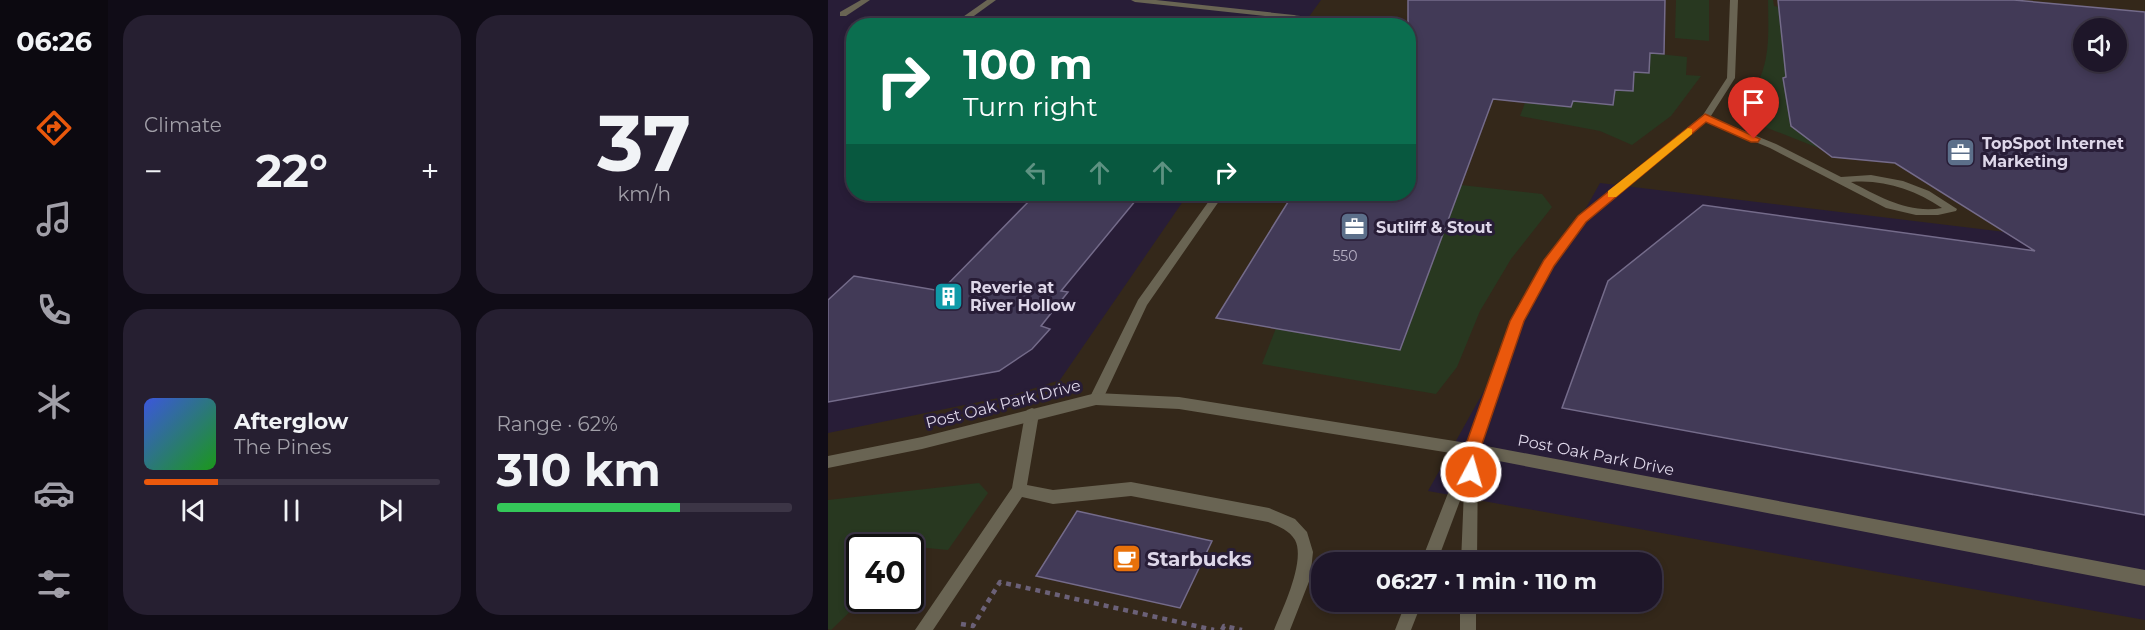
<!DOCTYPE html>
<meta charset="utf-8">
<style>
:root{--surface:#1e1629;--page:#261f31;--text:#f1f3f6;--muted:#a19fa8;--line:#3c3546;--accent:#ea580c}
body{margin:0;font-family:Montserrat,sans-serif;background:var(--page);color:var(--text);height:100vh;display:flex;flex-direction:column;font-size:22px;white-space:nowrap}
*{box-sizing:border-box;margin:0}
p{font-size:20px;color:var(--muted)}
.icon{flex:none;width:33px;height:33px;fill:none;stroke:currentColor;stroke-width:2;stroke-linecap:round;stroke-linejoin:round}
.map{position:relative;flex:1;overflow:hidden}
.sheet{display:flex;flex-direction:column;gap:15px;padding:15px;background:#100c17;width:720px}
.sheet>*{flex:none}
.guide{position:absolute;left:18px;top:18px;width:570px;height:183px;border-radius:24px;box-shadow:0 3px 9px #0003,0 0 0 2px var(--line);background:#0b6e4f;color:#fff;overflow:hidden}
.buttons{position:absolute;left:1245px;top:18px;display:grid;gap:12px}
.buttons a{display:grid;place-items:center;width:54px;height:54px;border-radius:50%;background:var(--surface);box-shadow:0 3px 9px #0003,0 0 0 2px var(--line);font-size:30px}
.speed{position:absolute;left:18px;top:534px;display:flex;gap:12px;font-size:30px;font-weight:700;text-align:center}
.speed>*{display:grid;place-content:center;width:78px;height:78px;border-radius:50%;background:var(--surface);box-shadow:0 3px 9px #0003,0 0 0 2px var(--line);line-height:1}
.speed .limit{border:3px solid #111;border-radius:9px;background:#fff;color:#111}
.pin{position:absolute;display:grid;place-items:center;width:51px;height:51px;color:#fff;margin:-62px -26px;border-radius:50% 50% 50% 0;rotate:-45deg;box-shadow:0 0 6px #0007}
.pin .icon{rotate:45deg}
.me{position:absolute;width:66px;margin:-33px;rotate:6deg;stroke-linejoin:round;filter:drop-shadow(0 0 4px #0008)}
.turn{display:flex;align-items:center;gap:21px;height:126px;padding:0 18px;font-size:27px}
.turn .icon{width:78px;height:78px;stroke-width:2.5}
.turn b{display:block;font-size:42px;line-height:51px}
.lanes{display:flex;align-items:center;height:57px;padding:0 18px;background:#0003;justify-content:center;gap:30px;direction:ltr}
.lanes .off{opacity:.35}
.big{font-size:45px;font-weight:700;line-height:1.1}
.sheet .widget{flex:1;display:flex;flex-direction:column;justify-content:center;gap:9px;min-width:0;padding:0 21px;border-radius:24px;background:var(--page)}
.sheet .dial{align-items:center;gap:0}
.dial b{font-size:78px;line-height:1}
.song{display:flex;align-items:center;gap:18px}
.cover{width:72px;height:72px;border-radius:9px;background:linear-gradient(135deg,hsl(230 70% 55%),hsl(120 70% 35%))}
.played{height:6px;border-radius:3px;background:linear-gradient(90deg,var(--accent) 25%,var(--line) 25%)}
.keys{display:flex;justify-content:space-around;direction:ltr}
.heat{display:flex;justify-content:space-between;align-items:center;font-size:33px;direction:ltr}
.charge{height:9px;border-radius:4px;background:linear-gradient(90deg,#34c759 62%,var(--line) 0)}
.sheet .tiles{flex:1;display:grid;gap:15px;grid-template-columns:repeat(2,1fr)}
.trip{position:absolute;left:483px;top:552px;width:351px;height:60px;border-radius:24px;background:var(--surface);box-shadow:0 3px 9px #0003,0 0 0 2px var(--line);font-weight:700;line-height:60px;text-align:center}
main{display:flex;flex:1;min-height:0}
.menu{display:flex;flex-direction:column;width:108px;justify-content:space-around;align-items:center;background:#0c0910;color:var(--muted)}
.menu .icon{width:42px;height:42px}
.menu .active{color:var(--accent)}
.menu b{font-size:27px;color:var(--text)}
.map>svg:first-child{display:block}
.commercial{fill:#34281a;fill-rule:evenodd}
.green{fill:#283820}
.building{fill:#423a57;stroke:#746b8a;stroke-width:1.5;fill-rule:evenodd}
.lines{fill:none;stroke-linecap:round;stroke-linejoin:round}
.path{stroke:#6b6178;stroke-width:4.5;stroke-dasharray:5 5;stroke-linecap:butt}
.service{fill:#696453;fill-rule:evenodd}
.minor{fill:#696453;fill-rule:evenodd}
.tertiary{fill:#696453;fill-rule:evenodd}
.route{fill:#ea580c;stroke:#983908;stroke-width:1.5}
.slow{fill:#f59e0b}
.labels{text-anchor:middle;dominant-baseline:central;stroke-width:6;stroke-linejoin:round;paint-order:stroke}
.number-label{font-size:14px;fill:#b7b0c4}
.poi-label{font-size:16px;font-weight:bold;fill:#ded7e9;stroke:#281d37;text-anchor:start}
.street-label{font-size:16px;fill:#ded7e9;stroke:#281d37}
.near-poi-label{font-size:20px;font-weight:bold;fill:#ded7e9;stroke:#281d37;text-anchor:start}
</style>
<main>
<nav class="menu">
<b>06:26</b>
<svg class="icon active" aria-label="directions" viewBox="0 0 24 24"><path d="M12 3l9 9-9 9-9-9zM9 14v-3h6M13 9l2 2-2 2"/></svg>
<svg class="icon" aria-label="music" viewBox="0 0 24 24"><path d="M9 18V5l10-2v13"/><circle cx="6" cy="18" r="3"/><circle cx="16" cy="16" r="3"/></svg>
<svg class="icon" aria-label="phone" viewBox="0 0 24 24"><path d="M5 4h4l2 5-3 2q2 4 5 5l2-3 5 2v4C11 20 4 13 5 4z"/></svg>
<svg class="icon" aria-label="climate" viewBox="0 0 24 24"><path d="M12 3v18M4 7l16 10M4 17L20 7"/></svg>
<svg class="icon" aria-label="car" viewBox="0 0 24 24"><path d="M5 17H2v-5l4-1 3-4h7l3 4 3 1v5h-3M9 17h6M6 11h13"/><circle cx="7" cy="17" r="2"/><circle cx="17" cy="17" r="2"/></svg>
<svg class="icon" aria-label="filters" viewBox="0 0 24 24"><path d="M4 7h16M4 17h16"/><circle cx="9" cy="7" r="2"/><circle cx="15" cy="17" r="2"/></svg>
</nav>
<section class="sheet">
<div class="tiles">
<div class="widget"><p>Climate</p>
<div class="heat"><a>−</a><b class="big">22°</b><a>+</a></div>
</div>
<div class="widget dial"><b>37</b><p>km/h</p></div>
<div class="widget">
<div class="song"><i class="cover"></i><div><b>Afterglow</b><p>The Pines</p></div></div>
<div class="played"></div>
<div class="keys"><svg class="icon" aria-label="previous" viewBox="0 0 24 24"><path d="M18 5L8 12l10 7zM5 5v14"/></svg><svg class="icon" aria-label="pause" viewBox="0 0 24 24"><path d="M8 5v14M16 5v14"/></svg><svg class="icon" aria-label="next" viewBox="0 0 24 24"><path d="M6 5l10 7-10 7zM19 5v14"/></svg></div>
</div>
<div class="widget"><p>Range · 62%</p><b class="big">310 km</b><div class="charge"></div></div>
</div>
</section>
<div class="map">
<svg width="1317" height="630" viewBox="0 0 1317 630">
<rect width="100%" height="100%" fill="#281d37"/>
<!-- commercial -->
<path class="commercial" d="M493,0h824v249l-545,-66 -172,308 717,129v10h-1317v-197l185,-38 47,-15 128,-186h220v-168l-105,-1zM1256,28h32v34h-32zM32,548h50v50h-50zM494,562h330v40h-330z"/>
<!-- green -->
<g class="green">
<polygon points="848,0 881,0 881,41 847,38"/>
<path d="M940,0h5l1,6 5,1 3,35 44,25 -43,11 8,48 30,23 -84,-33c33,-44 32,-63 31,-116z"/>
<polygon points="822,53 859,57 858,75 873,76 843,116 804,145 772,131 692,116 697,103 743,107 745,101 785,105 787,90 805,91 806,72 821,73"/>
<polygon points="633,185 714,194 724,207 683,259 652,311 629,367 608,394 434,364 448,328 572,349"/>
<polygon points="151,483 160,493 120,550 78,546 32,548 32,598 35,599 3,630 0,629 0,500"/>
</g>
<!-- building -->
<g class="building">
<polygon points="580,0 837,0 836,54 822,53 821,73 806,72 805,91 787,90 785,105 745,101 743,107 665,99 572,350 388,318 465,194 580,194"/>
<path d="M950,0h236l131,12v503l-583,-107 46,-127 95,-76 332,46 -140,-88 -63,-6 -41,-31 -8,-48 3,-1zM1256,28h32v34h-32z"/>
<polygon points="208,194 313,194 233,291 240,292 213,326 222,329 204,349 171,371 0,402 0,300 26,276 113,291"/>
<polygon points="249,511 384,541 352,608 208,576"/>
</g>
<g class="lines">
<!-- path -->
<g class="path">
<polyline points="133,624 145,626 172,582 386,630"/>
<polyline points="394,630 396,626 414,630"/>
</g>
<!-- service -->
<g class="service">
<polygon points="33,0 42,0 18,16 12,16 12,12"/>
<polygon points="159,0 168,0 132,26 122,26"/>
<polygon points="303,0 328,0 466,15 470,17 466,19 307,2"/>
<path d="M877,115l71,29 65,33 30,-2 32,6 26,10 28,18 -1,2 -18,4h-22l-30,-7 -116,-60 -68,-28 -2,-2zM1023,182c33,-3 64,8 91,26 -33,6 -62,-11 -91,-26z"/>
<path d="M204,408l5,2 2,4 -12,71 26,5 78,-8 138,26 26,11 12,13 6,20 -3,27 -20,51h-16c8,-20 32,-69 21,-90 -6,-10 -17,-14 -27,-18l-137,-26 -78,8 -31,-7 -89,133h-18l97,-142 13,-74 2,-4z"/>
</g>
<!-- minor -->
<g class="minor">
<polygon points="463,15 510,20 516,26 466,19 463,19"/>
<polygon points="386,194 396,194 319,305 273,403 268,405 263,403 261,399 310,300"/>
</g>
<!-- tertiary -->
<g class="tertiary">
<polygon points="902,0 910,0 907,78 881,119 758,221 725,265 695,321 653,445 1317,570 1317,586 650,457 649,562 633,562 636,490 609,562 593,562 635,455 351,409 268,405 94,449 0,468 0,456 94,437 268,393 351,397 639,443 683,321 717,260 750,217 875,115 899,78"/>
<polygon points="578,602 594,602 583,630 567,630"/>
<rect x="632" y="602" width="16" height="28"/>
</g>
</g>
<!-- route -->
<polygon class="route" points="877,114 932,139 930,142 923,142 878,122 758,222 726,266 696,321 652,450 651,472 649,478 643,480 637,478 635,472 636,450 682,321 716,260 750,216"/>
<!-- slow -->
<polygon class="slow" points="860,128 864,129 864,134 788,197 780,197 780,191"/>
<!-- icons -->
<defs>
<symbol id="office-square" viewBox="-11 -11 22 22"><rect x="-9" y="-9" width="18" height="18" rx="4" fill="#5c6f8a" stroke="#281d37"/><path d="M-6-3h4V-5.5h4V-3h4V5H-6ZM-1-4.5V-3h2v-1.5ZM-6 0V1H6V0Z" fill="#fff"/></symbol>
<symbol id="building-square" viewBox="-11 -11 22 22"><rect x="-9" y="-9" width="18" height="18" rx="4" fill="#0f9aa8" stroke="#281d37"/><path d="M-4-6H4V6H1V3H-1V6H-4ZM-2.5-4.3h1.7v1.8h-1.7ZM.8-4.3h1.7v1.8H.8ZM-2.5-1h1.7V.8h-1.7ZM.8-1h1.7V.8H.8Z" fill="#fff"/></symbol>
<symbol id="cafe-square" viewBox="-11 -11 22 22"><rect x="-9" y="-9" width="18" height="18" rx="4" fill="#e8710a" stroke="#281d37"/><path d="M-5.5-4.5H6V0H3Q3 3.5 0 3.5H-2.5Q-5.5 3.5-5.5 0ZM3-3.2v2h1.7v-2ZM-6 4.5H4V6H-6Z" fill="#fff"/></symbol>
</defs>
<g fill-rule="evenodd">
<use href="#office-square" x="1116" y="136" width="33" height="33"/>
<use href="#office-square" x="510" y="210" width="33" height="33"/>
<use href="#building-square" x="104" y="280" width="33" height="33"/>
<use href="#cafe-square" x="282" y="542" width="33" height="33"/>
</g>
<g class="labels">
<!-- number labels -->
<g class="number-label">
<text x="517" y="256">550</text>
</g>
<!-- poi labels -->
<g class="poi-label">
<text x="1154" y="143">TopSpot Internet<tspan x="1154" dy="18">Marketing</tspan></text>
<text x="548" y="227">Sutliff &amp; Stout</text>
<text x="142" y="287">Reverie at<tspan x="142" dy="18">River Hollow</tspan></text>
</g>
<!-- street labels -->
<g class="street-label">
<text transform="translate(175 404) rotate(-14)">Post Oak Park Drive</text>
<text transform="translate(768 455) rotate(11)">Post Oak Park Drive</text>
</g>
<!-- near-poi labels -->
<g class="near-poi-label">
<text x="319" y="559">Starbucks</text>
</g>
</g>
</svg>
<div class="buttons">
<a><svg class="icon" aria-label="sound" viewBox="0 0 24 24"><path d="M4 9h4l5-4v14l-5-4H4zM17 9q2 3 0 6"/></svg></a>
</div>
<div class="speed"><div class="limit">40</div></div>
<div class="pin" style="left:926px;top:139px;background:#d93025"><svg class="icon" aria-label="arrive" viewBox="0 0 24 24"><path d="M6 21V4h12l-3 4 3 4H6"/></svg></div>
<svg class="me" style="left:643px;top:472px" viewBox="-20 -20 40 40"><circle r="17" fill="#ea580c" stroke="#fff" stroke-width="3"/><path d="M0-11L8 9 0 5-8 9z" fill="#fff"/></svg>
<div class="trip">06:27 · 1 min · 110 m</div>
<div class="guide">
<div class="turn"><svg class="icon" aria-label="right" viewBox="0 0 24 24"><path d="M7 20v-9h11M14 6l5 5-5 5"/></svg><div><b>100 m</b>Turn right</div></div>
<div class="lanes"><svg class="icon off" aria-label="left" viewBox="0 0 24 24"><path d="M17 20v-9H6M10 6l-5 5 5 5"/></svg><svg class="icon off" aria-label="ahead" viewBox="0 0 24 24"><path d="M12 20V5M6 11l6-6 6 6"/></svg><svg class="icon off" aria-label="ahead" viewBox="0 0 24 24"><path d="M12 20V5M6 11l6-6 6 6"/></svg><svg class="icon" aria-label="right" viewBox="0 0 24 24"><path d="M7 20v-9h11M14 6l5 5-5 5"/></svg></div>
</div>
</div>
</main>
